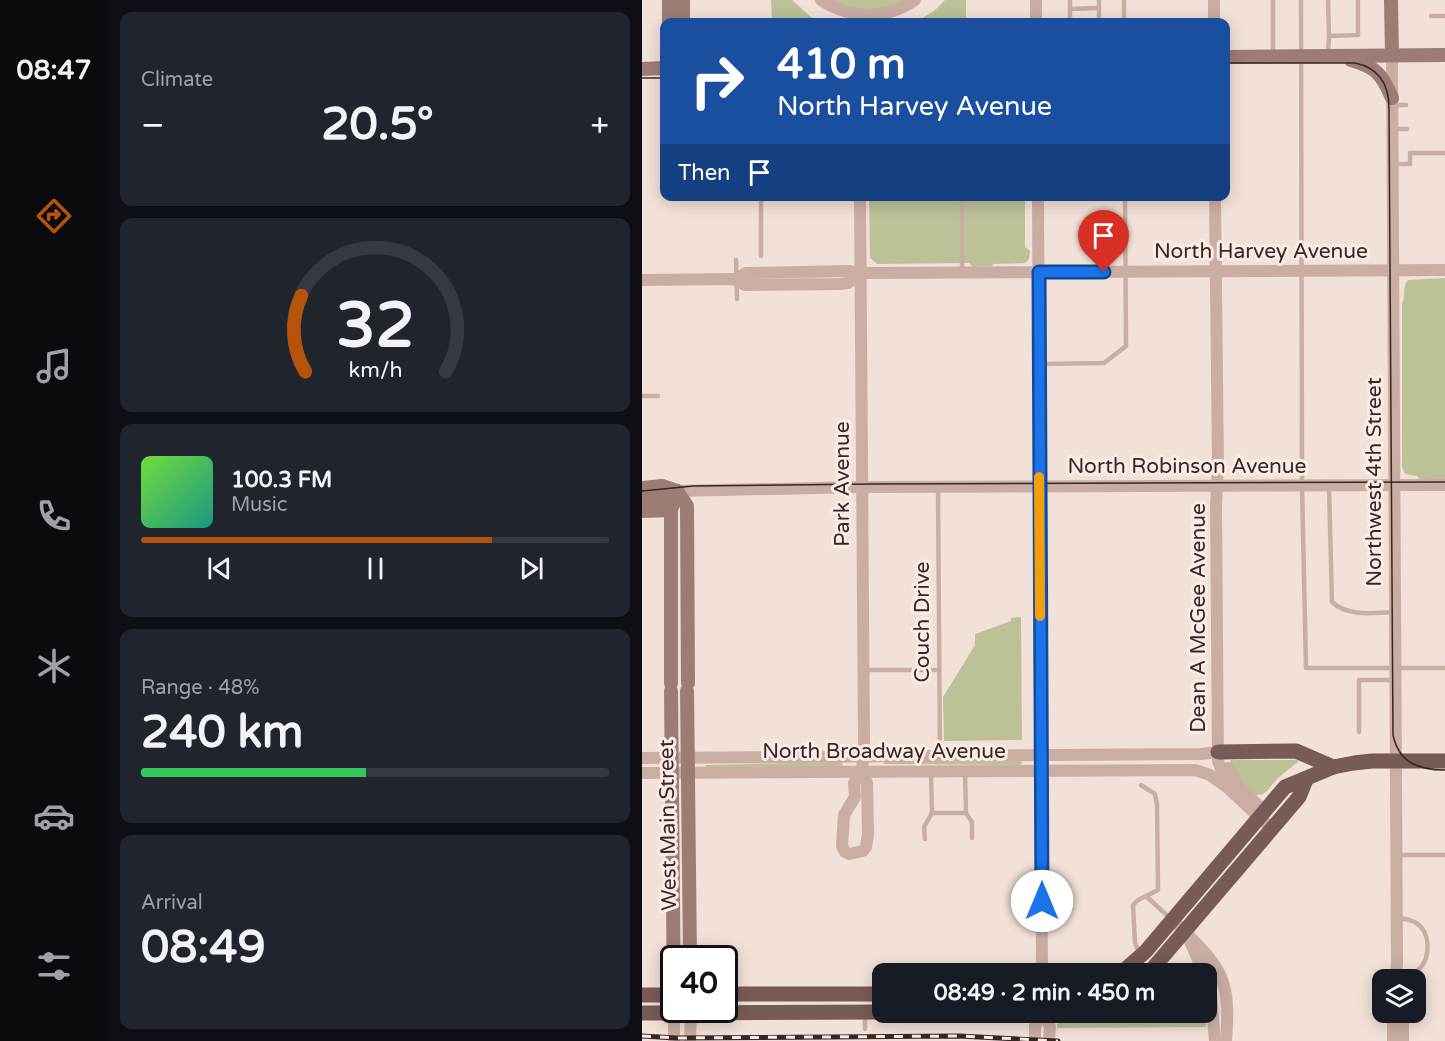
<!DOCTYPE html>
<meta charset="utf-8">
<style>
:root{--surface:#171b24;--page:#20242c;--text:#f1f3f6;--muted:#9ea1a6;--line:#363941;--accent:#b45309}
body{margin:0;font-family:"Varela Round",sans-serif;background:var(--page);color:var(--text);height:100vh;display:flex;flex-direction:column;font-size:22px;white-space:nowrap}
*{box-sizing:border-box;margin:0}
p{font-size:20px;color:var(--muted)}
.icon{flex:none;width:33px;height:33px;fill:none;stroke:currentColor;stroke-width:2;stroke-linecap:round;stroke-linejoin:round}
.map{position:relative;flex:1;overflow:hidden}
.drawer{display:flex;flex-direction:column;gap:12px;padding:12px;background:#0d0f14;width:534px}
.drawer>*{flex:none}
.banner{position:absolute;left:18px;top:18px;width:570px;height:183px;border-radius:12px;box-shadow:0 3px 15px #0003;background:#1a4fa0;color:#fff;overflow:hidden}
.buttons{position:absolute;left:730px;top:969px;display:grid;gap:12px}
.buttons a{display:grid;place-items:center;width:54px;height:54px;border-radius:12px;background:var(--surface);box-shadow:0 3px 15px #0003;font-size:30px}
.speed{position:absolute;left:18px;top:945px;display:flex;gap:12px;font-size:30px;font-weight:700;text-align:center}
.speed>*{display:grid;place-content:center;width:78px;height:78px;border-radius:50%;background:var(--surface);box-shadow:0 3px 15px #0003;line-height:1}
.speed .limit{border:3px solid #111;border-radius:9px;background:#fff;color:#111}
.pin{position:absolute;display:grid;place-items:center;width:51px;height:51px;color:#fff;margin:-62px -26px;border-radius:50% 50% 50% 0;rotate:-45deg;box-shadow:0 0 6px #0007}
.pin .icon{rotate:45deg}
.me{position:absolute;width:66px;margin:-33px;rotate:0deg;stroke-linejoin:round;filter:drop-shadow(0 0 4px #0008)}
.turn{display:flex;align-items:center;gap:21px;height:126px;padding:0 18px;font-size:27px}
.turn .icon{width:78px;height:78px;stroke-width:2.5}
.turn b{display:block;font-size:42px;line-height:51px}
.then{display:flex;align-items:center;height:57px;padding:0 18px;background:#0003;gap:12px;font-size:22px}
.big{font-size:45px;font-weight:700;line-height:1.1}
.drawer .card{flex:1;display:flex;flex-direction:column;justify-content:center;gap:9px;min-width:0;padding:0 21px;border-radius:12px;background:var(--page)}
.drawer .dial{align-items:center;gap:0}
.dial svg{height:156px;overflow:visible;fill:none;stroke:var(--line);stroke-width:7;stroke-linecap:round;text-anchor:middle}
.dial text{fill:var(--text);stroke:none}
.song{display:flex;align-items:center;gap:18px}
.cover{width:72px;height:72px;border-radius:9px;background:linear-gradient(135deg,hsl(100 70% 55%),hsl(170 70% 35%))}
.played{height:6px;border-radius:3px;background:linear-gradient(90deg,var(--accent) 75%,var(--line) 75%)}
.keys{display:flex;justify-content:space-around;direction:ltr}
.heat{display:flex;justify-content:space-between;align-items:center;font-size:33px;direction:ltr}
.charge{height:9px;border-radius:4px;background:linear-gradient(90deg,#34c759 48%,var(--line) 0)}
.trip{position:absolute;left:230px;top:963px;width:345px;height:60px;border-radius:12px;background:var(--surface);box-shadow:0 3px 15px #0003;font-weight:700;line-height:60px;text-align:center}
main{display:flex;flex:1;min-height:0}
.dock{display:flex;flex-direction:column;width:108px;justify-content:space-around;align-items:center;background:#090b0e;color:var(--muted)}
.dock .icon{width:42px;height:42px}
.dock .active{color:var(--accent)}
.dock b{font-size:27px;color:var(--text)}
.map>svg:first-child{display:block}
.green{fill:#bcc198}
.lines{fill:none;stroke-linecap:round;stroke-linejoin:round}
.service{stroke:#caaea4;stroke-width:4.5}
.tertiary{stroke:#caaea4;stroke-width:12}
.secondary{stroke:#9e7c76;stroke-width:14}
.primary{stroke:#785b57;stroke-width:15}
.tram{stroke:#362826;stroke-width:1.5}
.rail-casing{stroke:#362826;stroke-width:5}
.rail{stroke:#faece5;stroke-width:3;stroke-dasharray:9;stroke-linecap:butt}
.route-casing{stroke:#114b97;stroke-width:15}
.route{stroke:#1a73e8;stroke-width:10}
.slow{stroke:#f59e0b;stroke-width:10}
.labels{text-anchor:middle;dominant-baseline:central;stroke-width:6;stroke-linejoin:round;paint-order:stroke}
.street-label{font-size:21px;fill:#362826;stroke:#faece5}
</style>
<main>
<nav class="dock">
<b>08:47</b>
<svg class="icon active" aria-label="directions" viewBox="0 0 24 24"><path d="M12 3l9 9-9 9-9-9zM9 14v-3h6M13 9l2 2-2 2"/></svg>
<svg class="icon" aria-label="music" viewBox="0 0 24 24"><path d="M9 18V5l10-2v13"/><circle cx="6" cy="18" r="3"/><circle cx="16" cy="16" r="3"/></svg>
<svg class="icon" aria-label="phone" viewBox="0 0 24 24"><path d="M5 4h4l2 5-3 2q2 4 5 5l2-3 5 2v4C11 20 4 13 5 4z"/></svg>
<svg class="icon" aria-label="climate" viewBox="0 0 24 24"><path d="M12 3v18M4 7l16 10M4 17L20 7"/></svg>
<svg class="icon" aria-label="car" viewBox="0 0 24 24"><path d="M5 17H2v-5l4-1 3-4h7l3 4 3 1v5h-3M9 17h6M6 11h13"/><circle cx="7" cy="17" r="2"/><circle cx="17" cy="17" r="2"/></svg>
<svg class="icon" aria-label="filters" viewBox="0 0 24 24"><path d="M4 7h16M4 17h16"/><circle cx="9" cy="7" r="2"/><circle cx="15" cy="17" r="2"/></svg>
</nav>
<section class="drawer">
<div class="card"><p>Climate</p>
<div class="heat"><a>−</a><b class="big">20.5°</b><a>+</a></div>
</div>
<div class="card dial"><svg viewBox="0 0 100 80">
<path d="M14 69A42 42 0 1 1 86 69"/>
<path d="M14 69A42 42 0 0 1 12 30" stroke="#b45309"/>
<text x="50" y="56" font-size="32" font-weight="700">32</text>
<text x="50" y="72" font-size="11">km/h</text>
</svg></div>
<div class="card">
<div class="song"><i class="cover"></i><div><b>100.3 FM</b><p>Music</p></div></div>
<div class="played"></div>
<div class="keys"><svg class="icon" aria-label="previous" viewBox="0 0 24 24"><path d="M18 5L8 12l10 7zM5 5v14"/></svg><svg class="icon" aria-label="pause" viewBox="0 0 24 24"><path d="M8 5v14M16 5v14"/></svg><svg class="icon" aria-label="next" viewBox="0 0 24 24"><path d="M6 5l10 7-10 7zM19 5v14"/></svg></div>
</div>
<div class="card"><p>Range · 48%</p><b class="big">240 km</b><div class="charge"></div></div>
<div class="card"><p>Arrival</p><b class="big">08:49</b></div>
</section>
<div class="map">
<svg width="803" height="1041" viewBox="0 0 803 1041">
<rect width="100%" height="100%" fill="#f2e1d9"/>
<!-- green -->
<g class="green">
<polygon points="129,0 150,0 169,17 179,22 130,22"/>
<polygon points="186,0 266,0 252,7 217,11"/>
<polygon points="303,0 324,0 324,22 274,22 292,11"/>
<polygon points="227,197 383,197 383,247 388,251 387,259 383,263 351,264 350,266 331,267 327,263 235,264 228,258"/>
<path d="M803,278v202h-25l-3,-4 -12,-2 -3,-7v-163c4,-8 0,-18 6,-24z"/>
<polygon points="379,617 380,740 302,741 301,697 333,645 333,634 369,621 369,618"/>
<polygon points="589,760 655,760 657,761 636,778 624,792 619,795 612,795 592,774 588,762"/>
<polygon points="379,761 380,764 377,765 241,764 243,762"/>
<polygon points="200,762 201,766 65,767 63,765"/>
<polygon points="564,999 564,1027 415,1028 415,1024 420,1021 443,1019 467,1013 564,1012"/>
</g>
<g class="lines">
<!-- service -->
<g class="service">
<polyline points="457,0 457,22"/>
<polyline points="631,0 631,54"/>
<polyline points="659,0 660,486 664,668 803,668"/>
<polyline points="686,0 687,36 716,35 716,0"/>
<polyline points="428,9 457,8"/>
<polyline points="789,16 803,16"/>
<polyline points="428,22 428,0"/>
<polyline points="482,22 482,0"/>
<polyline points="686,54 687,36"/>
<polyline points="750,105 764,105"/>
<polyline points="752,129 765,129"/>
<polyline points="753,164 768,164 768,153 803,153"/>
<polyline points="119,196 119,256"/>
<polyline points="94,260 95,299"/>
<polyline points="320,272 320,196"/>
<polyline points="399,364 462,363 484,346 483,196"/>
<polyline points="0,396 16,396"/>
<path d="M687,486l3,116c16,15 41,11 62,10"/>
<polyline points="296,487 298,755"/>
<polyline points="221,670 297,670"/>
<polyline points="717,732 717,680 752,680"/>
<polyline points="289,772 290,813 324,813 323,772"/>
<polyline points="324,813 330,822 330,838"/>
<polyline points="283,839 282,827 290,813"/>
<polyline points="754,855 803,855"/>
<polyline points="505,897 529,919"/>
<path d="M756,918c8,1 16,2 22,8 12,12 10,40 -7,47 -4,1 -10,1 -14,2"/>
<polyline points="498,954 493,943 491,905 496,900 516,890 515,805 513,794 499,785"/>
<polyline points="223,1014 223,1029"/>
</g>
<!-- tertiary -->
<g class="tertiary">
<path d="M179,0c29,19 65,20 94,0"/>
<polyline points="394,0 394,22"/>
<polyline points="572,0 572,22"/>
<polyline points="750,55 755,964 753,980"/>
<polyline points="218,196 222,741 220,772 225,783 226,834 224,847 221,851 207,854 203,852 200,846 202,815 213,797 212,783 220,772"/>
<polyline points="396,196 400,974"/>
<polyline points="573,196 576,465 574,505 576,761 586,788 630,829"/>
<polyline points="94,279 104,273 206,271 219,273 803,270"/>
<polyline points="0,280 94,279 103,285 198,284 206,283 219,273"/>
<polyline points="35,491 220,487 803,485"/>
<polyline points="0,758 559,754 576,752"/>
<polyline points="586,768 596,786 616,805"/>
<polyline points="0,773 553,770 568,775 585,787"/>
<path d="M536,925c44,43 53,53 48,116"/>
<polyline points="547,939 562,974"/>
<polyline points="564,978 569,995 573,1041"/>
<polyline points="402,1012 408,1027 407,1041"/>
<polyline points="751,1012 751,1041"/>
<polyline points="761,1012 761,1041"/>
<polyline points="32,1013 32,1041"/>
<polyline points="48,1041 49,1013"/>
<polyline points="393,1041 393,1026 400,1012"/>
</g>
<!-- secondary -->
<g class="secondary">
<polyline points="27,0 27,22"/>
<polyline points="41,0 41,22"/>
<polyline points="749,0 750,55"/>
<polyline points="584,57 803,55"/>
<path d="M709,60c25,7 31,14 41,38"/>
<polyline points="0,69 22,68"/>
<polyline points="0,488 20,486 35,491"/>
<polyline points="35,491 45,506 46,683"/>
<polyline points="0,501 20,498 35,491"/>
<polyline points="0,511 29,510"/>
<polyline points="29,683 29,510 35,491"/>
<polyline points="29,691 32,1006"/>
<polyline points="45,691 48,958"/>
</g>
<!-- primary -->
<g class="primary">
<polyline points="576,752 654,751 691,767"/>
<polyline points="478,974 504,951 643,787 691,767 712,763 730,761 803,761"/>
<polyline points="506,974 657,797 664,780"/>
<polyline points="82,994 240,994"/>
<polyline points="0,995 32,995"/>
<polyline points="0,1013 240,1012"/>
</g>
<!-- tram -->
<g class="tram">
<path d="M584,63h129c24,5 34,22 34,45l4,627c6,28 26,35 52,35"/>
<polyline points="0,78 22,78"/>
<polyline points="0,491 51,486 232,484 803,482"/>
</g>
<defs>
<polyline id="rail" points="0,1036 34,1038 317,1036 416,1041"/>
</defs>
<!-- rail casing -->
<use href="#rail" class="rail-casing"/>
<!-- rail -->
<use href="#rail" class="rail"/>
</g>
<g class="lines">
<defs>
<polyline id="route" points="400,901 397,272 462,272"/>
</defs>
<!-- route casing -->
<use href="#route" class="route-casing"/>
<!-- route -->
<use href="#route" class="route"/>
<!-- slow -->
<polyline class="slow" points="397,477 398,616"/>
</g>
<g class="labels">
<!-- street labels -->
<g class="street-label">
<text x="619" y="251">North Harvey Avenue</text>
<text x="545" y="466">North Robinson Avenue</text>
<text transform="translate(732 482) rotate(-90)">Northwest 4th Street</text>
<text transform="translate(200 484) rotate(-90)">Park Avenue</text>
<text transform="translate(556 618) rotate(-90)">Dean A McGee Avenue</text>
<text transform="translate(280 622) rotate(-90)">Couch Drive</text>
<text x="242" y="751">North Broadway Avenue</text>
<text transform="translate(26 825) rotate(-91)">West Main Street</text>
</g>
</g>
</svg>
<div class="buttons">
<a><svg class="icon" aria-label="layers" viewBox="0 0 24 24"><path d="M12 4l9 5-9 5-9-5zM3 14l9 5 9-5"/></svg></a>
</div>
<div class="speed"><div class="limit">40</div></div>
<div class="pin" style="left:462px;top:272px;background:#d93025"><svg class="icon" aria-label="arrive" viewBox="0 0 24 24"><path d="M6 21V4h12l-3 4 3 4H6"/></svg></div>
<svg class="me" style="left:400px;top:901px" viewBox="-20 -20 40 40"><circle r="19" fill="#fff"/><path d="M0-13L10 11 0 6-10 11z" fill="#1a73e8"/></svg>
<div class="trip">08:49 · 2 min · 450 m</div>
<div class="banner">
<div class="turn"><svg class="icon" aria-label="right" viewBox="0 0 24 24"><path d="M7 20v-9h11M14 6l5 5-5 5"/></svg><div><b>410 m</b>North Harvey Avenue</div></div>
<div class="then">Then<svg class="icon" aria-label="arrive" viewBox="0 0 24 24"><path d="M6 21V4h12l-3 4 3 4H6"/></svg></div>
</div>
</div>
</main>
